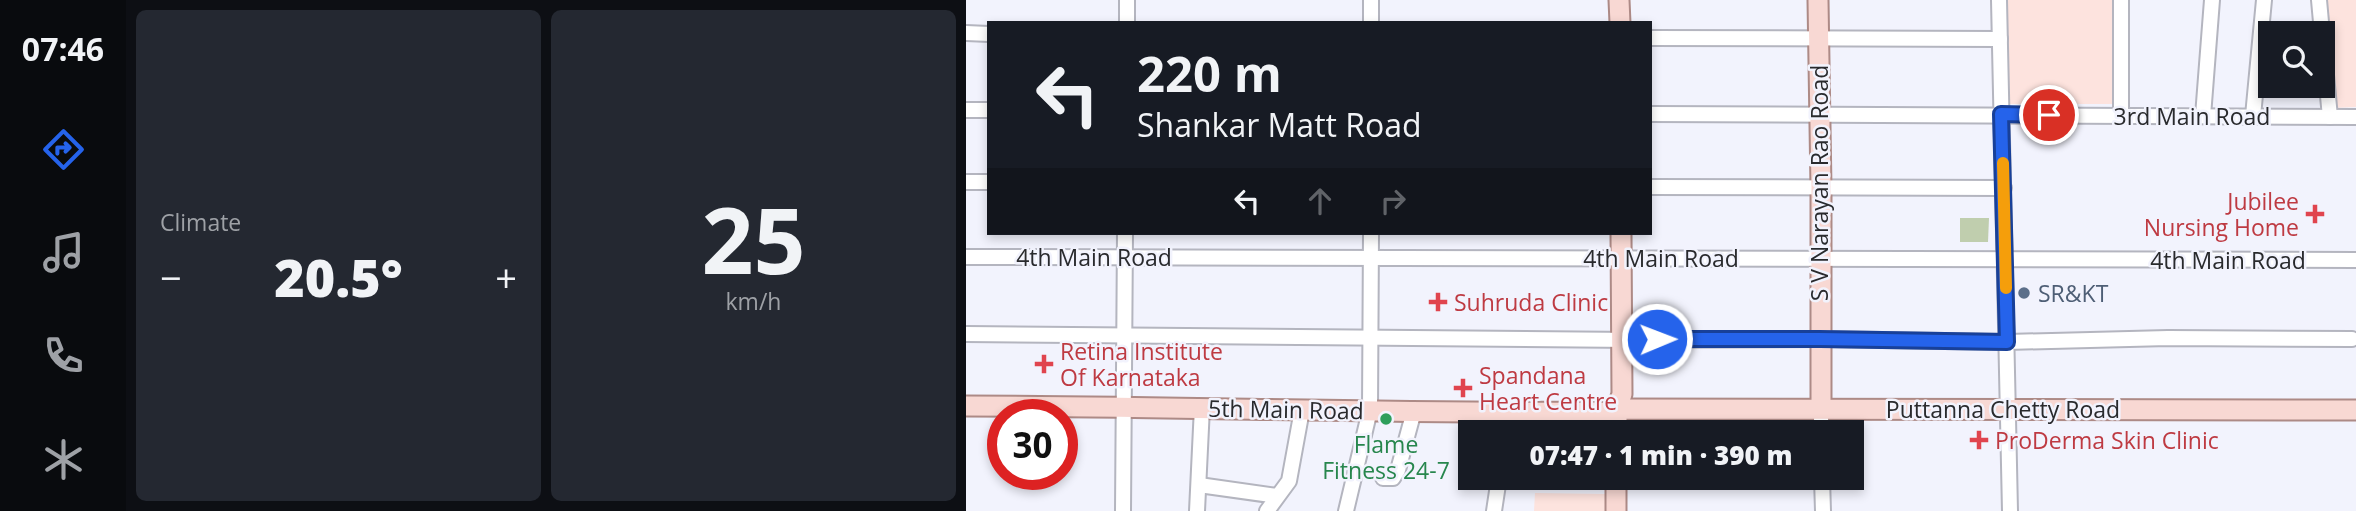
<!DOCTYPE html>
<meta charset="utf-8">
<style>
:root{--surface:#171b24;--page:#242831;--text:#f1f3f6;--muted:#9ea1a6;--accent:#2563eb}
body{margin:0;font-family:"Open Sans",sans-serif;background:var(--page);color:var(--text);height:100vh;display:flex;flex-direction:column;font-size:26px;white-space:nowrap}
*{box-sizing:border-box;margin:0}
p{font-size:23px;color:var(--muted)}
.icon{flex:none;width:38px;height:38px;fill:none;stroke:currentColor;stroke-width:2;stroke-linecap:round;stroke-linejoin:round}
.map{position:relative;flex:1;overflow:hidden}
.sheet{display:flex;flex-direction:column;gap:10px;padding:10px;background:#0d0f14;width:840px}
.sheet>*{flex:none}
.banner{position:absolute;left:21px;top:21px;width:665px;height:214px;border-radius:0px;box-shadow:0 4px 10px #0003;background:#171b24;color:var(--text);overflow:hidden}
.buttons{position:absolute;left:1292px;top:21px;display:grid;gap:14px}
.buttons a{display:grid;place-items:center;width:77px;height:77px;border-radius:0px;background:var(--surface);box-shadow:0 4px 10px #0003;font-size:35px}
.speed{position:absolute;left:21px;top:399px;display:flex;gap:14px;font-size:35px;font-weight:700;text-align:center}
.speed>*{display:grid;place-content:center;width:91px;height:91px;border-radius:50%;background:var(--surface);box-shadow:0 4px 10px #0003;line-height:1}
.speed .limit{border:10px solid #d22;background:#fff;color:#111}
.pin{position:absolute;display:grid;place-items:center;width:60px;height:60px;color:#fff;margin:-30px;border:4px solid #fff;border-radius:50%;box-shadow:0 2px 7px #0007}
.me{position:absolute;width:77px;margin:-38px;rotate:89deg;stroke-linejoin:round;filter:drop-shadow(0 0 5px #0008)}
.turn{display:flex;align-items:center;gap:24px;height:147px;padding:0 35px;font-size:32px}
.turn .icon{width:91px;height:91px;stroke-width:2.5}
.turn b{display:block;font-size:49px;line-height:60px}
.lanes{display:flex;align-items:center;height:66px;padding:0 35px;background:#0003;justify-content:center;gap:35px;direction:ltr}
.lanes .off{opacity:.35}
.big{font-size:52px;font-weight:800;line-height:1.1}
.sheet .card{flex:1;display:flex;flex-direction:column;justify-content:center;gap:10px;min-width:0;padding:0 24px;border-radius:10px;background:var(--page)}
.sheet .dial{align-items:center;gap:0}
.dial b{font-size:91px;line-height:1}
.heat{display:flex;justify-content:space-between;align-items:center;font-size:38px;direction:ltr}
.sheet .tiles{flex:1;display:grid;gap:10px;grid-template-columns:repeat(2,1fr)}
.trip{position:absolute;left:492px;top:420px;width:406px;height:70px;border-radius:0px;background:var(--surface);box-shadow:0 4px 10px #0003;font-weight:800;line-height:70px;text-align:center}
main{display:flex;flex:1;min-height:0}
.tab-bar{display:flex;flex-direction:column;width:126px;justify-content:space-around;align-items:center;background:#090b0e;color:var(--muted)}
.tab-bar .icon{width:49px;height:49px}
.tab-bar .active{color:var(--accent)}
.tab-bar b{font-size:32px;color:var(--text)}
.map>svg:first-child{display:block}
.commercial{fill:#fde3de}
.green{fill:#c0ceae}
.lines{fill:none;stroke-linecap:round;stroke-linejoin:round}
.minor-casing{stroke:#b4b5bf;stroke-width:18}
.major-casing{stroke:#ad8a86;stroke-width:23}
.minor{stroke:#fff;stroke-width:14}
.major{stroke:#f8d8d3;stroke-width:19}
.route-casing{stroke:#184099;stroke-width:18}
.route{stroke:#2563eb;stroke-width:12}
.slow{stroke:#f59e0b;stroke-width:12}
.health-dot{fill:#e0444e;stroke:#f2f3fd;stroke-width:2.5}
.service-dot{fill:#5c6f8a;stroke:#f2f3fd;stroke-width:2.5}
.leisure-dot{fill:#2e9e5b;stroke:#f2f3fd;stroke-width:2.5}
.labels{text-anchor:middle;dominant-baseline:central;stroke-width:5;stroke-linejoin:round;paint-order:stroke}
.street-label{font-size:23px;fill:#292a2d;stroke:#f2f3fd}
.health-label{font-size:23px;fill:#be3a42;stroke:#f2f3fd;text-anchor:start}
.service-label{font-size:23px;fill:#4e5e75;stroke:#f2f3fd;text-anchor:start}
.leisure-label{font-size:23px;fill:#27864d;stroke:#f2f3fd}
</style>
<main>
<nav class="tab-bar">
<b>07:46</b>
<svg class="icon active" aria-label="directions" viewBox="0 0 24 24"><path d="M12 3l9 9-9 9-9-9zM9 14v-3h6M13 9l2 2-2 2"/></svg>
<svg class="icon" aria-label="music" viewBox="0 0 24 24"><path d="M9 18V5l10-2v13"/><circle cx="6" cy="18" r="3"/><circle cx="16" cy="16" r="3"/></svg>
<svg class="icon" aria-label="phone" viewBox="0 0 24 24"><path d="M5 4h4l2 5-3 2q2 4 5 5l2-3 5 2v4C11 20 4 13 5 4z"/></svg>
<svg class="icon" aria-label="climate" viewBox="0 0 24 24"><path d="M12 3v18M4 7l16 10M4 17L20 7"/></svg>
</nav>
<section class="sheet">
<div class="tiles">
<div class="card"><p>Climate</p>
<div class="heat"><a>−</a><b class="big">20.5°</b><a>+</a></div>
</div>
<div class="card dial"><b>25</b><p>km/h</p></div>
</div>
</section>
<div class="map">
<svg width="1390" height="511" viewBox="0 0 1390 511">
<rect width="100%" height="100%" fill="#f2f3fd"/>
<!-- commercial -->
<g class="commercial">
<rect x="1041" y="0" width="109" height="104"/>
<polygon points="1355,0 1390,0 1390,107 1366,108"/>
<polygon points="569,493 640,494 640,511 568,511"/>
</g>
<!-- green -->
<polygon class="green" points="994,218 1023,218 1022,242 994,242"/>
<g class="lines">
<defs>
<g id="minor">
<polyline points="405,0 405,23"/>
<polyline points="1033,0 1044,511"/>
<polyline points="1155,0 1155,116"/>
<polyline points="1353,0 1356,33"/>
<polyline points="161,23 161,0"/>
<polyline points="0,33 23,34"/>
<polyline points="1356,33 1364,117"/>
<polyline points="684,38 1034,39"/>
<polyline points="0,110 23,110"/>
<polyline points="684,114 1390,117"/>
<polyline points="1237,116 1246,0"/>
<polyline points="1287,116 1298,0"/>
<polyline points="0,182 23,182"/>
<polyline points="684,187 1038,188"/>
<polyline points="0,257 1390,260"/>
<polyline points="0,334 668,340 854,339 1041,342 1202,338 1386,339"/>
<polyline points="855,419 856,432"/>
<polyline points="533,432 533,413"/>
<polyline points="417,478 427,478 432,470 448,411"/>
<polyline points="856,478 857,511"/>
<polyline points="233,485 311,496"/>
<polyline points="157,511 159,233"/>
<polyline points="231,511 236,407"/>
<polyline points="301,511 323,481 336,410"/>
<polyline points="380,511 404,410 405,233"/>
<polyline points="528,511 533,478"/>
</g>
<g id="major">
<polyline points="653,0 654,23"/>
<polyline points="852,0 855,188 855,408"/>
<path d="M0,406c213,0 426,8 639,6l12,-3 739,1"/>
<polyline points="651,432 651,409 656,394 655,233"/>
<polyline points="650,511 650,478"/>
</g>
</defs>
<!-- minor casing -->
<use href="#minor" class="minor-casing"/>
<!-- major casing -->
<use href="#major" class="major-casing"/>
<!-- minor -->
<use href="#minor" class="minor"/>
<!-- major -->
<use href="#major" class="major"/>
</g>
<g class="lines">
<defs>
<polyline id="route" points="691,339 854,339 1041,342 1035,114 1083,115"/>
</defs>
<!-- route casing -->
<use href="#route" class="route-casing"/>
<!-- route -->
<use href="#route" class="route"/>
<!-- slow -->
<polyline class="slow" points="1037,163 1040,288"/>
</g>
<!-- markers -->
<g class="health-dot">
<path d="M1345.5 203.5h7v7h7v7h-7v7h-7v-7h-7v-7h7z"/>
<path d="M468.5 291.5h7v7h7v7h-7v7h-7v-7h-7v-7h7z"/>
<path d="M74.5 353.5h7v7h7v7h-7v7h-7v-7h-7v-7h7z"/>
<path d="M493.5 377.5h7v7h7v7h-7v7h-7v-7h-7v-7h7z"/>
<path d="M1009.5 429.5h7v7h7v7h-7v7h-7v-7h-7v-7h7z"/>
</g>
<circle class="service-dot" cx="1058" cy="293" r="7"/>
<circle class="leisure-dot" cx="420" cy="419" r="7"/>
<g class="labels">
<!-- street labels -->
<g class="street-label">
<text x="1226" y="116">3rd Main Road</text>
<text transform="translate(853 183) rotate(-90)">S V Narayan Rao Road</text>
<text x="128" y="257">4th Main Road</text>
<text x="695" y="258">4th Main Road</text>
<text x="1262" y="260">4th Main Road</text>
<text transform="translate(320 409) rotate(1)">5th Main Road</text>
<text x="1037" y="409">Puttanna Chetty Road</text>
</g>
<!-- health labels -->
<g class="health-label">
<text x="1333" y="201" text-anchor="end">Jubilee<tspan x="1333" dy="26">Nursing Home</tspan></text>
<text x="488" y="302">Suhruda Clinic</text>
<text x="94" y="351">Retina Institute<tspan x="94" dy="26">Of Karnataka</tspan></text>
<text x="513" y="375">Spandana<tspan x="513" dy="26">Heart Centre</tspan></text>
<text x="1029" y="440">ProDerma Skin Clinic</text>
</g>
<!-- service labels -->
<g class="service-label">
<text x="1072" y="293">SR&amp;KT</text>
</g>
<!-- leisure labels -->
<g class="leisure-label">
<text x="420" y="444">Flame<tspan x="420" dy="26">Fitness 24-7</tspan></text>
</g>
</g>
</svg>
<div class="buttons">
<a><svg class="icon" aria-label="search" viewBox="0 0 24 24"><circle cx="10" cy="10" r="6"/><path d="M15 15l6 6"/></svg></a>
</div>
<div class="speed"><div class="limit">30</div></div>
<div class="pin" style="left:1083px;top:115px;background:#d93025"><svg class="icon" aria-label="arrive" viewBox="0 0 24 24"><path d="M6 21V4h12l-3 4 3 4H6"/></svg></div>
<svg class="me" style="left:691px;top:339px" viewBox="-20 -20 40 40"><circle r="17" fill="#2563eb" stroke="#fff" stroke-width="3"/><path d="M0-11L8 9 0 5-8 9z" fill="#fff"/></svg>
<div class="trip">07:47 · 1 min · 390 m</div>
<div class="banner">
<div class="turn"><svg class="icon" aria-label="left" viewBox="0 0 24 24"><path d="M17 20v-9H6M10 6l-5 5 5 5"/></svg><div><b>220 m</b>Shankar Matt Road</div></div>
<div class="lanes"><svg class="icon" aria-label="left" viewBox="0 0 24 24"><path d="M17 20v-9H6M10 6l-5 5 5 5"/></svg><svg class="icon off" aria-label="ahead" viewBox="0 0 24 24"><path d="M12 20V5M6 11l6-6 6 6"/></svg><svg class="icon off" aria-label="right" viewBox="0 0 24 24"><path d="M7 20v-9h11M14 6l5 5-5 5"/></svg></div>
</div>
</div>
</main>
